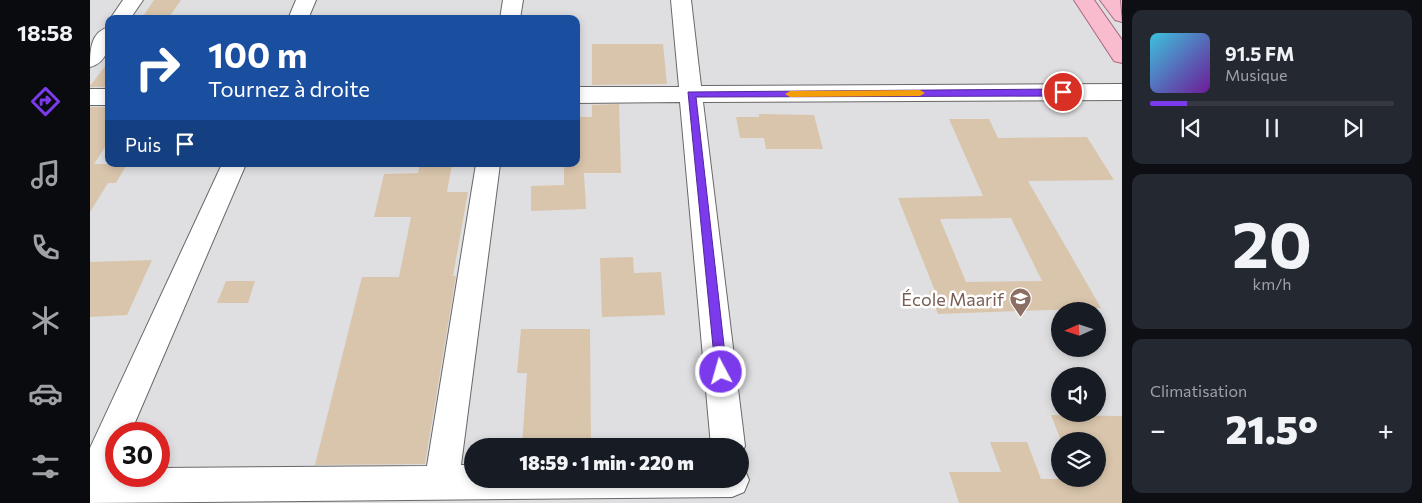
<!DOCTYPE html>
<html lang="fr">
<meta charset="utf-8">
<style>
:root{--surface:#171b24;--page:#242831;--text:#f1f3f6;--muted:#9ea1a6;--line:#363941;--accent:#7c3aed}
body{margin:0;font-family:Commissioner,sans-serif;background:var(--page);color:var(--text);height:100vh;display:flex;flex-direction:column;font-size:19px;white-space:nowrap}
*{box-sizing:border-box;margin:0}
p{font-size:16px;color:var(--muted)}
.icon{flex:none;width:28px;height:28px;fill:none;stroke:currentColor;stroke-width:2;stroke-linecap:round;stroke-linejoin:round}
.map{position:relative;flex:1;overflow:hidden}
.side{display:flex;flex-direction:column;gap:10px;padding:10px;background:#0d0f14;width:300px}
.side>*{flex:none}
.hud{position:absolute;left:15px;top:15px;width:475px;height:152px;border-radius:10px;box-shadow:0 2px 8px #0003;background:#1a4fa0;color:#fff;overflow:hidden}
.needle{width:32px;rotate:267deg}
.controls{position:absolute;left:961px;top:302px;display:grid;gap:10px}
.controls a{display:grid;place-items:center;width:55px;height:55px;border-radius:50%;background:var(--surface);box-shadow:0 2px 8px #0003;font-size:25px}
.speed{position:absolute;left:15px;top:422px;display:flex;gap:10px;font-size:25px;font-weight:700;text-align:center}
.speed>*{display:grid;place-content:center;width:65px;height:65px;border-radius:50%;background:var(--surface);box-shadow:0 2px 8px #0003;line-height:1}
.speed .limit{border:8px solid #d22;background:#fff;color:#111}
.pin{position:absolute;display:grid;place-items:center;width:42px;height:42px;color:#fff;margin:-21px;border:2px solid #fff;border-radius:50%;box-shadow:0 1px 5px #0007}
.me{position:absolute;width:55px;margin:-28px;rotate:354deg;stroke-linejoin:round;filter:drop-shadow(0 0 4px #0008)}
.turn{display:flex;align-items:center;gap:18px;height:105px;padding:0 20px;font-size:22px}
.turn .icon{width:65px;height:65px;stroke-width:2.5}
.turn b{display:block;font-size:35px;line-height:42px}
.then{display:flex;align-items:center;height:48px;padding:0 20px;background:#0003;gap:10px;font-size:19px}
.big{font-size:38px;font-weight:800;line-height:1.1}
.side .tile{flex:1;display:flex;flex-direction:column;justify-content:center;gap:8px;min-width:0;padding:0 18px;border-radius:10px;background:var(--page)}
.side .dial{align-items:center;gap:0}
.dial b{font-size:65px;line-height:1}
.song{display:flex;align-items:center;gap:15px}
.cover{width:60px;height:60px;border-radius:8px;background:linear-gradient(135deg,hsl(190 70% 55%),hsl(280 70% 35%))}
.played{height:5px;border-radius:2px;background:linear-gradient(90deg,var(--accent) 15%,var(--line) 15%)}
.keys{display:flex;justify-content:space-around;direction:ltr}
.heat{display:flex;justify-content:space-between;align-items:center;font-size:28px;direction:ltr}
.trip{position:absolute;left:374px;top:438px;width:285px;height:50px;border-radius:25px;background:var(--surface);box-shadow:0 2px 8px #0003;font-weight:800;line-height:50px;text-align:center}
main{display:flex;flex:1;min-height:0}
.tab-bar{display:flex;flex-direction:column;width:90px;justify-content:space-around;align-items:center;background:#090b0e;color:var(--muted)}
.tab-bar .icon{width:35px;height:35px}
.tab-bar .selected{color:var(--accent)}
.tab-bar b{font-size:22px;color:var(--text)}
.map>svg:first-child{display:block}
.building{fill:#d9c5ac;fill-rule:evenodd}
.lines{fill:none;stroke-linecap:round;stroke-linejoin:round}
.minor-casing{stroke:#68686a;stroke-width:2}
.major-casing{stroke:#a8687c;stroke-width:2}
.minor{fill:#fff;fill-rule:evenodd}
.major{fill:#f8bcce;fill-rule:evenodd}
.route{fill:#7c3aed;stroke:#51269a}
.slow{fill:#f59e0b}
.labels{text-anchor:middle;dominant-baseline:central;stroke-width:5;stroke-linejoin:round;paint-order:stroke}
.education-label{font-size:18px;fill:#785e54;stroke:#fff;text-anchor:end}
</style>
<main>
<nav class="tab-bar">
<b>18:58</b>
<svg class="icon selected" aria-label="directions" viewBox="0 0 24 24"><path d="M12 3l9 9-9 9-9-9zM9 14v-3h6M13 9l2 2-2 2"/></svg>
<svg class="icon" aria-label="music" viewBox="0 0 24 24"><path d="M9 18V5l10-2v13"/><circle cx="6" cy="18" r="3"/><circle cx="16" cy="16" r="3"/></svg>
<svg class="icon" aria-label="phone" viewBox="0 0 24 24"><path d="M5 4h4l2 5-3 2q2 4 5 5l2-3 5 2v4C11 20 4 13 5 4z"/></svg>
<svg class="icon" aria-label="climate" viewBox="0 0 24 24"><path d="M12 3v18M4 7l16 10M4 17L20 7"/></svg>
<svg class="icon" aria-label="car" viewBox="0 0 24 24"><path d="M5 17H2v-5l4-1 3-4h7l3 4 3 1v5h-3M9 17h6M6 11h13"/><circle cx="7" cy="17" r="2"/><circle cx="17" cy="17" r="2"/></svg>
<svg class="icon" aria-label="filters" viewBox="0 0 24 24"><path d="M4 7h16M4 17h16"/><circle cx="9" cy="7" r="2"/><circle cx="15" cy="17" r="2"/></svg>
</nav>
<div class="map">
<svg width="1032" height="503" viewBox="0 0 1032 503">
<rect width="100%" height="100%" fill="#dfdfe1"/>
<!-- building -->
<g class="building">
<polygon points="64,0 91,0 78,19 51,19"/>
<polygon points="502,44 573,44 577,84 502,85"/>
<polygon points="19,61 19,87 0,87 0,86"/>
<polygon points="529,104 531,173 494,173 496,209 441,211 441,186 474,185 474,164 486,164 486,117 502,117 502,105"/>
<polygon points="0,107 19,107 19,141 4,164 37,164 26,183 18,183 0,212"/>
<polygon points="669,114 724,115 733,149 676,149 674,138 650,138 646,117 669,117"/>
<path d="M859,119h40l9,19 89,-1 27,43 -86,1 73,127 -163,6 -9,-23h6l-37,-93 85,-2zM921,218l31,63 -76,1 -26,-63z"/>
<polygon points="330,164 362,164 357,192 378,192 363,276 366,276 335,464 225,465 272,277 309,277 321,217 284,217 294,174 328,173"/>
<polygon points="543,257 544,273 571,272 575,315 512,317 510,258"/>
<polygon points="62,260 37,315 0,317 0,262"/>
<polygon points="136,281 165,281 158,303 127,303"/>
<polygon points="431,329 500,329 501,446 432,446 437,373 427,373"/>
<polygon points="961,415 1032,416 1032,503 869,503 859,472 911,472 900,442 937,442 951,479 1008,479 1008,441 971,441"/>
</g>
<g class="lines">
<defs>
<g id="minor">
<polygon points="33,0 53,0 40,19 20,19"/>
<polygon points="206,0 226,0 218,19 198,19"/>
<polygon points="413,0 433,0 430,19 410,19"/>
<polygon points="581,0 601,0 611,86 1032,84 1032,100 613,102 655,446 650,457 650,446 621,446 590,102 486,103 486,87 589,87"/>
<path d="M19,27c0,17 0,35 -19,40 0,-16 0,-35 19,-40z"/>
<rect x="0" y="89" width="19" height="16"/>
<polygon points="132,164 156,164 40,434 26,434 26,476 69,476 69,468 337,466 386,164 410,164 371,465 382,465 382,479 650,479 650,466 654,468 659,480 654,492 642,497 0,503 0,448"/>
</g>
<g id="major">
<polygon points="984,0 1004,0 1032,40 1032,63 1024,61"/>
<polygon points="1010,0 1030,0 1032,22 1025,20"/>
</g>
</defs>
<!-- minor casing -->
<use href="#minor" class="minor-casing"/>
<!-- major casing -->
<use href="#major" class="major-casing"/>
<!-- minor -->
<use href="#minor" class="minor"/>
<!-- major -->
<use href="#major" class="major"/>
</g>
<!-- route -->
<polygon class="route" points="973,89 978,92 973,96 606,97 637,372 635,377 631,379 626,377 598,92"/>
<!-- slow -->
<polygon class="slow" points="830,90 835,93 830,96 700,97 695,94 700,91"/>
<!-- icons -->
<defs>
<symbol id="school-pin" viewBox="-11 -11 22 30"><path d="M0 17L-7.5 6A9.5 9.5 0 1 1 7.5 6Z" fill="#8d6e63" stroke="#fff"/><path d="M0-5L7-2L0 1L-7-2ZM-4 1L0 2.5L4 1V4Q0 6-4 4Z" fill="#fff"/></symbol>
</defs>
<g fill-rule="evenodd">
<use href="#school-pin" x="918" y="286" width="25" height="34"/>
</g>
<g class="labels">
<!-- education labels -->
<g class="education-label">
<text x="914" y="299">École Maarif</text>
</g>
</g>
</svg>
<div class="controls">
<a><svg class="needle" viewBox="-14 -14 28 28"><path d="M0-13l5 13h-10z" fill="#e53935"/><path d="M0 13l5-13h-10z" fill="#9ea1a6"/></svg></a>
<a><svg class="icon" aria-label="sound" viewBox="0 0 24 24"><path d="M4 9h4l5-4v14l-5-4H4zM17 9q2 3 0 6"/></svg></a>
<a><svg class="icon" aria-label="layers" viewBox="0 0 24 24"><path d="M12 4l9 5-9 5-9-5zM3 14l9 5 9-5"/></svg></a>
</div>
<div class="speed"><div class="limit">30</div></div>
<div class="pin" style="left:973px;top:92px;background:#d93025"><svg class="icon" aria-label="arrive" viewBox="0 0 24 24"><path d="M6 21V4h12l-3 4 3 4H6"/></svg></div>
<svg class="me" style="left:631px;top:372px" viewBox="-20 -20 40 40"><circle r="17" fill="#7c3aed" stroke="#fff" stroke-width="3"/><path d="M0-11L8 9 0 5-8 9z" fill="#fff"/></svg>
<div class="trip">18:59 · 1 min · 220 m</div>
<div class="hud">
<div class="turn"><svg class="icon" aria-label="right" viewBox="0 0 24 24"><path d="M7 20v-9h11M14 6l5 5-5 5"/></svg><div><b>100 m</b>Tournez à droite</div></div>
<div class="then">Puis<svg class="icon" aria-label="arrive" viewBox="0 0 24 24"><path d="M6 21V4h12l-3 4 3 4H6"/></svg></div>
</div>
</div>
<section class="side">
<div class="tile">
<div class="song"><i class="cover"></i><div><b>91.5 FM</b><p>Musique</p></div></div>
<div class="played"></div>
<div class="keys"><svg class="icon" aria-label="previous" viewBox="0 0 24 24"><path d="M18 5L8 12l10 7zM5 5v14"/></svg><svg class="icon" aria-label="pause" viewBox="0 0 24 24"><path d="M8 5v14M16 5v14"/></svg><svg class="icon" aria-label="next" viewBox="0 0 24 24"><path d="M6 5l10 7-10 7zM19 5v14"/></svg></div>
</div>
<div class="tile dial"><b>20</b><p>km/h</p></div>
<div class="tile"><p>Climatisation</p>
<div class="heat"><a>−</a><b class="big">21.5°</b><a>+</a></div>
</div>
</section>
</main>
